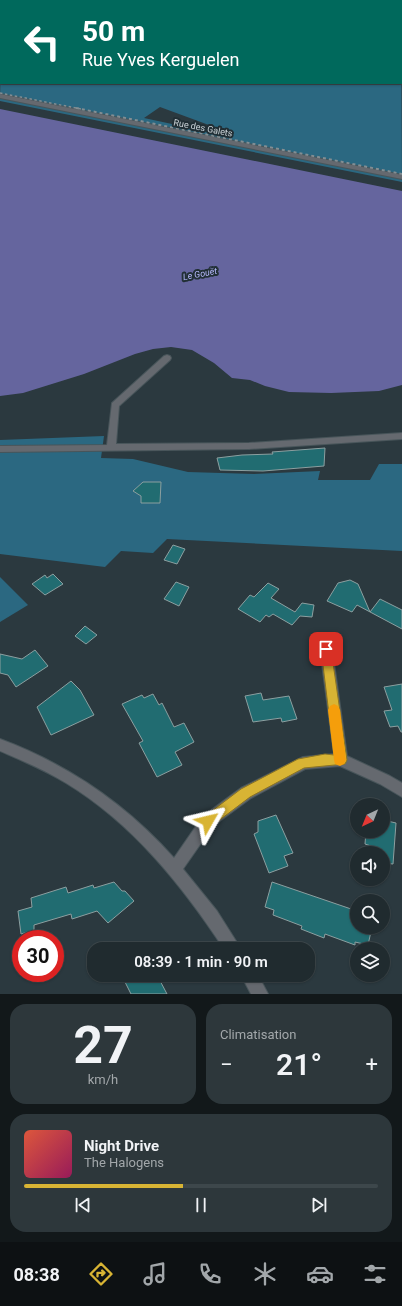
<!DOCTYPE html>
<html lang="fr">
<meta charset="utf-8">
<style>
:root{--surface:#202b2f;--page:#2d373b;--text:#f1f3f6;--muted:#a2a7aa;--line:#3d474b;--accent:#d8b434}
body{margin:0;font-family:Roboto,sans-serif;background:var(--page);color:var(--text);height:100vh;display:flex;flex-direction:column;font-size:15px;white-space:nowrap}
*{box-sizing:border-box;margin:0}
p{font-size:13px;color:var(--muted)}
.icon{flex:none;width:22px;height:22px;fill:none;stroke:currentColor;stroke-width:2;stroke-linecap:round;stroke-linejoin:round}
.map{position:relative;height:994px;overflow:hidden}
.drawer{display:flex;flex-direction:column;gap:10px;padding:10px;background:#12181a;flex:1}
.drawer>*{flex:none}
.top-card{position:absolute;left:0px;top:0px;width:402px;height:84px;box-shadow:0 1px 3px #0004,0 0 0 1px var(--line);background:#00695c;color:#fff;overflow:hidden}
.needle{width:26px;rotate:223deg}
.tools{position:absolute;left:350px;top:798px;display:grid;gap:8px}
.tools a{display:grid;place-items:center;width:40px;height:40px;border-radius:50%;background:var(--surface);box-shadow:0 1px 3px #0004,0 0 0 1px var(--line);font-size:20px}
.speed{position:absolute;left:12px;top:930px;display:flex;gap:8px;font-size:20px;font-weight:700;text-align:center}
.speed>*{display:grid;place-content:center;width:52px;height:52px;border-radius:50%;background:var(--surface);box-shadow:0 1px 3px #0004,0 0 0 1px var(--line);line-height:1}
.speed .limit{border:6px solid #d22;background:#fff;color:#111}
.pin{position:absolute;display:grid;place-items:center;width:34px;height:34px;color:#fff;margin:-17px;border-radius:8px;box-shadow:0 2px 6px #0006}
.me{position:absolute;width:44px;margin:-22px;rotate:53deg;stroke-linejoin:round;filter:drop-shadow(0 0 3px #0008)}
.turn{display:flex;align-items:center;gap:14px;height:84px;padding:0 16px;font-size:18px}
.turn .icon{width:52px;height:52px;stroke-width:2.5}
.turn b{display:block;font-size:28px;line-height:34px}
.big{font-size:30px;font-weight:600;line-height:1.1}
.drawer .card{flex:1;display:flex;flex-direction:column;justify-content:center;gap:6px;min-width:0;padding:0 14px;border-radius:16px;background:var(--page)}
.drawer .dial{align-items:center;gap:0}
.dial b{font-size:52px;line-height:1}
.song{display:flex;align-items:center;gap:12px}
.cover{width:48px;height:48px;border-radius:6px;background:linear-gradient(135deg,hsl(10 70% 55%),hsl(330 70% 35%))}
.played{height:4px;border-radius:2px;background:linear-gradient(90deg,var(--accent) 45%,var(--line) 45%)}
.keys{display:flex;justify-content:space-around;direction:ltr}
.heat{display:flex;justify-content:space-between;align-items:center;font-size:22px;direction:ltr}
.drawer .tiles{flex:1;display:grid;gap:10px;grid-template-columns:1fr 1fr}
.card:last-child{grid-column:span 2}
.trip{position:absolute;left:87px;top:942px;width:228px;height:40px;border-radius:16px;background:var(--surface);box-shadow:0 1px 3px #0004,0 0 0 1px var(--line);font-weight:600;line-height:40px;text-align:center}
.menu{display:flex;height:64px;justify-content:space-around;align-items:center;background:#0d1113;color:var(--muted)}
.menu .icon{width:28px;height:28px}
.menu .selected{color:var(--accent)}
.menu b{font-size:18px;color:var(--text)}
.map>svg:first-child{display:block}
.green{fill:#2b6881;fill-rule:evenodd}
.water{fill:#65659e}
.building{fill:#216c71;stroke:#8c9fa0}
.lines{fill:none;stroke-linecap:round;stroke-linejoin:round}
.minor-casing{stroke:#48555a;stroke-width:2}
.minor{fill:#65696f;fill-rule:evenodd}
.rail-far1{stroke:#838e93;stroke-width:1.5;stroke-dasharray:2.5 2.5;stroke-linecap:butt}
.rail{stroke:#838e93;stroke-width:2;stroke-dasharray:3 3;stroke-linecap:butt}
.route{fill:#d8b434;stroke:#8c7522}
.slow{fill:#f59e0b}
.labels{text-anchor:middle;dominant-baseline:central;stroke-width:4;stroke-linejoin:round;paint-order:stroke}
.far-street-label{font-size:9px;fill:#cbd3d7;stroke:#212f35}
.far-water-label{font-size:9px;font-style:italic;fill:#b7b9fd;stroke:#212f35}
</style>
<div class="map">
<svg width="402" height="994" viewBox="0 0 402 994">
<rect width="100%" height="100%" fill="#2b393f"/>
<!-- green -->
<g class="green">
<path d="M401,7l1,175 -402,-81 1,-51v33h400zM160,107l57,21 -17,2 -56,-12z"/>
<polygon points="104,436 101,458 133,459 188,472 254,474 320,471 318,480 370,480 379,464 402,464 402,551 167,539 153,553 121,551 105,567 0,554 0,440"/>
<polygon points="0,577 28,605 0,622"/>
</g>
<!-- water -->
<polygon class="water" points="0,109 402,191 402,385 379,391 331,393 289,392 265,386 250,380 232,378 214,363 192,350 171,347 153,349 135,354 84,374 23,393 0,396"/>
<!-- building -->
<g class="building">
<polygon points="325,448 324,466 263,471 220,470 217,458 242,455 273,454 272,452"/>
<polygon points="143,482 161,482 160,503 141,503 141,496 133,491"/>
<polygon points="173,545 185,549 177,564 164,560"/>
<polygon points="53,574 63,584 45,595 32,584 45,575 47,578"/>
<polygon points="350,580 358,584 370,612 380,599 402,610 402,629 357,605 352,612 327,601 338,583"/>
<polygon points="176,582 189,587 179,606 164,599"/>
<polygon points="268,583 279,589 271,598 295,612 302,603 314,605 312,617 300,616 292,625 273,614 269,617 266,615 260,622 238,609 250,595 254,597"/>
<polygon points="85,626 97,635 86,644 75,636"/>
<polygon points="35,650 48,666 16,687 8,675 0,673 0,654 22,659"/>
<polygon points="71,681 80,690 94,715 51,735 37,707"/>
<polygon points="402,684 402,732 401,732 398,726 390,727 384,711 392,710 384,687"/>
<polygon points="261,693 263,700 289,696 297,719 282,722 281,718 253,722 245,696"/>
<polygon points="153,694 159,705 162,703 174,727 184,723 194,742 175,752 182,765 157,777 139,743 143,741 122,704 142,695 144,698"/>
<polygon points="276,815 293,853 284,856 288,866 269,873 254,834 258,832 258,821"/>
<polygon points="383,820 396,823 393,864 383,863 383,853 371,853 371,846 365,844 366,831 383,831"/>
<polygon points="114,882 122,891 125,891 134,901 108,923 97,911 72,919 71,914 34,925 34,930 21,934 18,911 32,907 31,898 66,887 68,893 93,885 94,888"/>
<polygon points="272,882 357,911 357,927 372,927 368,945 355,942 355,945 325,934 324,938 301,929 302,926 273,915 274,910 265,907"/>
<polygon points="130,975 157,975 167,994 131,994 124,980"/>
</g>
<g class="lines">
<defs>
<g id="minor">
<polygon points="0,94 402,175 402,179 0,98"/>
<polygon points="167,355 170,356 171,358 170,360 119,406 116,444 249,443 402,433 402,439 249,449 0,452 0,446 107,445 112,403 164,356"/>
<path d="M326,644l4,2 2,3 15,107 43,20 12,7v14l-22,-13 -40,-18 -35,3 -54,29 -38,28 -30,43 34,42 24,38h-17c-42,-64 -92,-126 -158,-166 -21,-13 -43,-22 -66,-32v-12c67,25 126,65 174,119l29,-42 38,-28 62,-31 31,-3 -14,-105 2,-3z"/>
<polygon points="241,975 258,975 268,994 251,994"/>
</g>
</defs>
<!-- minor casing -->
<use href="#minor" class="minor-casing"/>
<!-- minor -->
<use href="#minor" class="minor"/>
<!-- rail-far1 -->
<polyline class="rail-far1" points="0,93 81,109"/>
<!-- rail -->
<polyline class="rail" points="76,108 402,174"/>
</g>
<!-- route -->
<polygon class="route" points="326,645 330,646 331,649 347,760 345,764 304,768 250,797 213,825 208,827 204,825 202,821 204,817 241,789 298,759 325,754 334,755 321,649 322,646"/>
<!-- slow -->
<polygon class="slow" points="334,704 338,706 340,710 346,760 344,764 340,766 335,764 334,760 328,710 330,706"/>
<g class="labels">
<!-- far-street labels -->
<g class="far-street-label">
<text transform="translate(203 128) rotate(11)">Rue des Galets</text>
</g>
<!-- far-water labels -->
<g class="far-water-label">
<text transform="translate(200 274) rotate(-11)">Le Gouët</text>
</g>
</g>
</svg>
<div class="tools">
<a><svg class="needle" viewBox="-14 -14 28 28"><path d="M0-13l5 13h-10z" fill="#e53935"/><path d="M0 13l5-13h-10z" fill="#a2a7aa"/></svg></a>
<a><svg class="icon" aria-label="sound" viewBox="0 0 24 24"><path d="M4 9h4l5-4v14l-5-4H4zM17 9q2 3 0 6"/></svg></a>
<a><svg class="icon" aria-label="search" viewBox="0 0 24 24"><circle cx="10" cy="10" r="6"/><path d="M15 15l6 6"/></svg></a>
<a><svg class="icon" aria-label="layers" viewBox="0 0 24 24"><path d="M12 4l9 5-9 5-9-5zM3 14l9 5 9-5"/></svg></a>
</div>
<div class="speed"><div class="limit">30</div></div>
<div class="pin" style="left:326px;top:649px;background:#d93025"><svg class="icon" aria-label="arrive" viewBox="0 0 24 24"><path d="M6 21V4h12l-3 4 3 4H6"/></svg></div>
<svg class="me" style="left:208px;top:821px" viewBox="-20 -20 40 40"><path d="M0-17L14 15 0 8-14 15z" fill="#d8b434" stroke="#fff" stroke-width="4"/></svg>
<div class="trip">08:39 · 1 min · 90 m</div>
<div class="top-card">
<div class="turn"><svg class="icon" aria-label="left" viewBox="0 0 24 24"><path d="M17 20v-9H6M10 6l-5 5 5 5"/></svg><div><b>50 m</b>Rue Yves Kerguelen</div></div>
</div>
</div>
<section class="drawer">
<div class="tiles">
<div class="card dial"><b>27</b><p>km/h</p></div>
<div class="card"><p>Climatisation</p>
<div class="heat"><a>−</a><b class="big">21°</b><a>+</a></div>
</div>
<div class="card">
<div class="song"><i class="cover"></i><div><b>Night Drive</b><p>The Halogens</p></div></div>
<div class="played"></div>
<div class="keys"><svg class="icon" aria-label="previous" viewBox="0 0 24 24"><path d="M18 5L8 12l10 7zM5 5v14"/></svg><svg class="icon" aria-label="pause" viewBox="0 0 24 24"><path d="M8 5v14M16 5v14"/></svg><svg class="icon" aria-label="next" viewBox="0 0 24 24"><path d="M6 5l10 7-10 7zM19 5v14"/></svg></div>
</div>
</div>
</section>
<nav class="menu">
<b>08:38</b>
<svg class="icon selected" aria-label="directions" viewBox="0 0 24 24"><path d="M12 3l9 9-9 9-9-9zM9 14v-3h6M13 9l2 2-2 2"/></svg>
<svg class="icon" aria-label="music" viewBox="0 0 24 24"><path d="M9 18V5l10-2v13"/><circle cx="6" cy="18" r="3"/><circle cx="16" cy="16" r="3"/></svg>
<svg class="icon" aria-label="phone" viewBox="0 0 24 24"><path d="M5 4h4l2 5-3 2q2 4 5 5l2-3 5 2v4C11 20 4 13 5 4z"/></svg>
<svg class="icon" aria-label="climate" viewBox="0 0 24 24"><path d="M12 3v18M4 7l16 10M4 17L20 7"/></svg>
<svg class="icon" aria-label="car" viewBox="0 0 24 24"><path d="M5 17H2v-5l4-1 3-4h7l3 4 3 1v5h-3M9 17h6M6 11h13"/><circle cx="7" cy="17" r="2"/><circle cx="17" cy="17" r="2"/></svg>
<svg class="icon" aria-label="filters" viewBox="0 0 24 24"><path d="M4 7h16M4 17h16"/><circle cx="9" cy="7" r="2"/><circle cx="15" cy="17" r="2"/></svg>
</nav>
